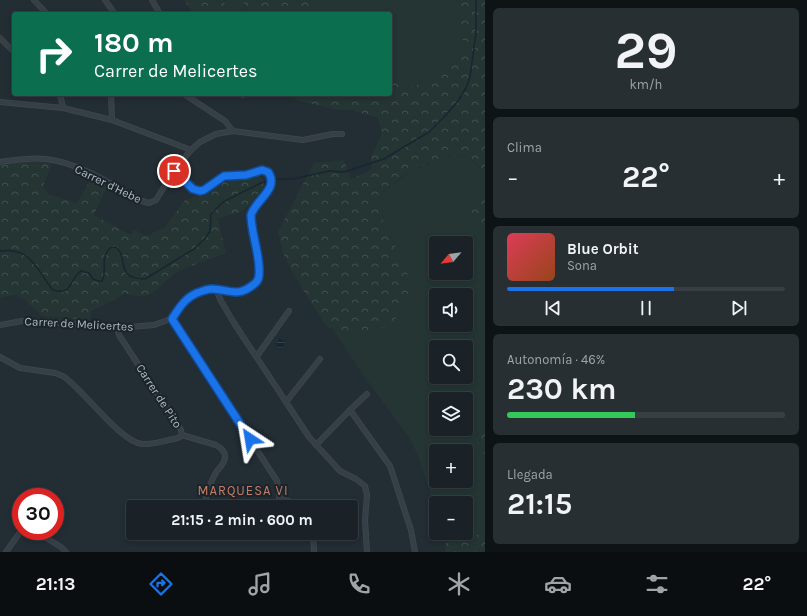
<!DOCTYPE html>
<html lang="es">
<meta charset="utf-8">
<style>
:root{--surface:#1a2227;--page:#272f33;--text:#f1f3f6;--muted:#9fa4a7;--line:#383f44;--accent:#1a73e8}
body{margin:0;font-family:Karla,sans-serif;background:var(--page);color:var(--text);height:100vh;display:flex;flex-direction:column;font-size:15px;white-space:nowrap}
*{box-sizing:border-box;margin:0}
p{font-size:13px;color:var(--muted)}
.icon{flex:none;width:22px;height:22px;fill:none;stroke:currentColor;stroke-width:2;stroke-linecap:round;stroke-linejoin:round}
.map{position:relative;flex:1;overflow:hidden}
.sheet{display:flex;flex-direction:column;gap:8px;padding:8px;background:#0e1315;width:322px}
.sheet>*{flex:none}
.banner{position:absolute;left:12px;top:12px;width:380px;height:84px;border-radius:4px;box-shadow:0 2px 6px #0003,0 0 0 1px var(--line);background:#0b6e4f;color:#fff;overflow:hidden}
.needle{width:26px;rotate:241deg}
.tools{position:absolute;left:429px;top:236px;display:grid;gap:8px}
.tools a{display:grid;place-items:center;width:44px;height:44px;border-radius:4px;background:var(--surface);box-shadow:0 2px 6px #0003,0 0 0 1px var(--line);font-size:20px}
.speed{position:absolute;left:12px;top:488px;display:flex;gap:8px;font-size:20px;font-weight:700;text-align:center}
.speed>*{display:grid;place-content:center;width:52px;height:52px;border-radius:50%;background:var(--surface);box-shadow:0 2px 6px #0003,0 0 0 1px var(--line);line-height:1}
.speed .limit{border:6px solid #d22;background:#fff;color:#111}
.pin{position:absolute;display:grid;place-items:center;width:34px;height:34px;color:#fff;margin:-17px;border:2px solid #fff;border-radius:50%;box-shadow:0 1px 4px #0007}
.me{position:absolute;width:44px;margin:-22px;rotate:327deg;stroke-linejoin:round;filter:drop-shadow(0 0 3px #0008)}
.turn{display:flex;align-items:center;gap:14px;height:84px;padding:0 16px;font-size:18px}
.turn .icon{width:52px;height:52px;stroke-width:2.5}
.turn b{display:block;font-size:28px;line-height:34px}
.big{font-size:30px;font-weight:700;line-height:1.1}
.sheet .widget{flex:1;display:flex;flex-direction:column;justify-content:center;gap:6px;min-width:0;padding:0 14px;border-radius:6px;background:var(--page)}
.sheet .dial{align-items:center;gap:0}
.dial b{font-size:52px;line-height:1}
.song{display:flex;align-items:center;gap:12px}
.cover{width:48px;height:48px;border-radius:6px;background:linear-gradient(135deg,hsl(350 70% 55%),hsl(20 70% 35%))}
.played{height:4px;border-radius:2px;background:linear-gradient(90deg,var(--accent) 60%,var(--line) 60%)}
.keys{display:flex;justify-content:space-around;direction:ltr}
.heat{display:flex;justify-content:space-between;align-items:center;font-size:22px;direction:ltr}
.charge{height:6px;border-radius:3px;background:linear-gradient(90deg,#34c759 46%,var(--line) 0)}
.trip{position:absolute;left:126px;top:500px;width:232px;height:40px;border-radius:4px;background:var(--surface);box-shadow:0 2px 6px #0003,0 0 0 1px var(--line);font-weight:700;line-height:40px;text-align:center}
.tabs{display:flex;height:64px;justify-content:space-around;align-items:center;background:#0a0e10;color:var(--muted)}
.tabs .icon{width:28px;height:28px}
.tabs .active{color:var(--accent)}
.tabs b{font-size:18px;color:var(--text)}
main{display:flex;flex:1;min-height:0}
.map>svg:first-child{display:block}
.grass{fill:#243534;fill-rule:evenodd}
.forest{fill:url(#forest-crowns)}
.water{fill:url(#water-rules)}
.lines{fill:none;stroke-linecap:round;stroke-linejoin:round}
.stream{stroke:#172630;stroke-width:1.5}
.minor-casing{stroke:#3f484f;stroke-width:6}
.minor{stroke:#353f45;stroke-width:4.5}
.route-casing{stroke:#114b97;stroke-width:10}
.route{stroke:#1a73e8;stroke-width:7}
.labels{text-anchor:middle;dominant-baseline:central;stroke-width:4;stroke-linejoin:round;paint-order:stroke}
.street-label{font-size:12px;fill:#b0bac2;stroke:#1b242a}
.neighbourhood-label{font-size:13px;letter-spacing:1px;fill:#c67e66;stroke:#1b242a}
</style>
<main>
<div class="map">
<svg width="485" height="552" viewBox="0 0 485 552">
<defs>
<pattern id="forest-crowns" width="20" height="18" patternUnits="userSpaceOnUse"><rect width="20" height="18" fill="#243534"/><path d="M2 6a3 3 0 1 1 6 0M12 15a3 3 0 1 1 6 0" fill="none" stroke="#415050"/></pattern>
<pattern id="water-rules" width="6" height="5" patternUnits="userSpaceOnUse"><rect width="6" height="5" fill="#172630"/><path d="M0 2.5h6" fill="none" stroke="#36434c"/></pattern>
</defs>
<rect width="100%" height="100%" fill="#222d34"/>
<!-- grass -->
<g class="grass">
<polygon points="224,0 246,0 243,3 249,14 227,14"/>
<polygon points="306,0 485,0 462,54 456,62 415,86 403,87 390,77 390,14 315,14"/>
<path d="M455,155l13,2 11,9 6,9v10l-11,39 11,7v197l-8,5 8,24v76l-39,9 -3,-9h23v-30h-30v6l-19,-55 -7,-15 -49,-67 -29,-44 6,3 30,7 35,-78 -20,-37 -2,-30 31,-22 27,-12zM436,243h30v30h-30zM436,295h30v30h-30zM436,347h30v30h-30zM436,399h30v30h-30zM436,451h30v30h-30z"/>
</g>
<!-- forest -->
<g class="forest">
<polygon points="184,0 224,0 227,14 194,14"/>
<polygon points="246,0 306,0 315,14 249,14 243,2"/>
<path d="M460,0h25v175c-4,-7 -10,-15 -17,-18 -14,-6 -44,7 -56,14 -11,6 -21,14 -31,22l2,30 22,40 6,30 -13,24 -30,21 -30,-7 -12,-5 -33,-52 -10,-21 -5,-21 36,-69 30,-3 7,19 21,-10 -1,-12 11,-24 -4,-15 -27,-8h-12l-40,-9 -11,-7h102v-18l13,11 12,-1 41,-24 6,-8 1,-15 -5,-18z"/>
<path d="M32,161l20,3 -9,22 5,8 29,9 15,-26 16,7 -14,31 37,20 3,-6 12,7 18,-8 21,-28 22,-8 15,-11 21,-2 15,-3 5,3 1,8 -21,24 -25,8 8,34c-15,6 -31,11 -46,18 -23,12 -24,34 -57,22l-3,4 -29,14 -1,9 -48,-4 -17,-16 -10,-5 -15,3v-133z"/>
<polygon points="485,185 485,231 474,224 469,212"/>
<polygon points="485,428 485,457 477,432"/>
<polygon points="485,533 485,552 445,552 446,542"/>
</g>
<!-- water -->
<polygon class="water" points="280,338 283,341 285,340 286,342 280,350 276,344"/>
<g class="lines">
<!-- stream -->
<path class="stream" d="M0,251c33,-4 36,19 53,39 20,6 16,-11 28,-19l8,2 4,6 5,2h4c6,-10 -3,-21 8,-33l6,-1c14,12 -3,31 29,32l49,-30 12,-12 4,-6 1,-17 12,-12 38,-19 17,-4h15l36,-8 15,1 40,-13 45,-27 17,-17 12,-14 8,-13 4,-11 6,-44v-33"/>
<defs>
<g id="minor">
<polyline points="34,0 47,14"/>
<polyline points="105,0 115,14"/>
<polyline points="152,0 160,14"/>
<polyline points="0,38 14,52"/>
<polyline points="60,94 63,108"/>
<polyline points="111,94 112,120"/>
<polyline points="184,94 225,121 233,131"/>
<polyline points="242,94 243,95"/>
<polyline points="0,102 63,108 112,120 191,150"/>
<path d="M0,162c15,-2 31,-5 46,-3 34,4 67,26 96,42l7,2 7,-3 18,-29 17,-21 9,-8 16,-8 17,-3 70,9 30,-6h9"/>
<path d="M174,171c6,6 19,21 27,20 8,0 13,-10 20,-14 7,-3 15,0 22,-1 8,-1 22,-12 27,-1 2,3 2,6 1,9 -2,13 -16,19 -20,31l8,50v13c-11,16 -27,15 -43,11l5,12 13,22 75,114 31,34 16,8 9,7 2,9 -2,25 2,32"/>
<polyline points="172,319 277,481 279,491 279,507"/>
<polyline points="0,325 22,321 42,321 117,328 154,325 171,319 183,303 192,295 205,290 216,289"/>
<polyline points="117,328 119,335 181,430 182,435"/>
<polyline points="257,356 289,311"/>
<path d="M0,357l20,11 35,5 8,3c20,13 57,66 79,68 11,1 25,-4 36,-6l4,-3"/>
<polyline points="286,402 320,359"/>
<polyline points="350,410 367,394"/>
<path d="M182,435l34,10c5,3 9,6 9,12 0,6 -5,10 -8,14 -7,10 -10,24 -14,36"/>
<polyline points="316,445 350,410 390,466 411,530 415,552"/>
<polyline points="279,498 308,507"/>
<polyline points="35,531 61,547 66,552"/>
<polyline points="313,533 314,552"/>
<polyline points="6,552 21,531"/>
</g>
</defs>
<!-- minor casing -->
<use href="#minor" class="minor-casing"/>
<!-- minor -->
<use href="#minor" class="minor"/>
</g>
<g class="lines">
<defs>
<path id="route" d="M174,171l19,18 7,2 4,-1 20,-14 22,-1 16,-5 6,2c12,17 -13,28 -17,43 0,19 10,42 8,60 0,4 -3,8 -6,10 -16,13 -25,4 -41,4 -5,0 -10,2 -15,4 -12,5 -18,15 -25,26l78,120"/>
</defs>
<!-- route casing -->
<use href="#route" class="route-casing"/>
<!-- route -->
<use href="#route" class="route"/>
</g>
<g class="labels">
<!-- street labels -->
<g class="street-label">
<text transform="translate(108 184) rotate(26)">Carrer d'Hebe</text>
<text transform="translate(79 324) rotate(3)">Carrer de Melicertes</text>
<text transform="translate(159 396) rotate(57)">Carrer de Pito</text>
</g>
<!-- neighbourhood labels -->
<g class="neighbourhood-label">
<text x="243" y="490">MARQUESA VI</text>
</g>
</g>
</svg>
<div class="tools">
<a><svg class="needle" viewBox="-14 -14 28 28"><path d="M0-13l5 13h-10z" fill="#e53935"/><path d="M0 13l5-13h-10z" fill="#9fa4a7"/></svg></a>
<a><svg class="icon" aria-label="sound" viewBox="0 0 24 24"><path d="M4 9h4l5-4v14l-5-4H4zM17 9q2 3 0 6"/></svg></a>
<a><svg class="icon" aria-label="search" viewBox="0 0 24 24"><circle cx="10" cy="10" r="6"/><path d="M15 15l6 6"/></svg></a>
<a><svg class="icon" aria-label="layers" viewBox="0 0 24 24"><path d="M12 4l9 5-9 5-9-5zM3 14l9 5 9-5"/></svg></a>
<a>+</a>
<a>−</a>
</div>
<div class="speed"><div class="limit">30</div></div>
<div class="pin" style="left:174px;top:171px;background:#d93025"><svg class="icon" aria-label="arrive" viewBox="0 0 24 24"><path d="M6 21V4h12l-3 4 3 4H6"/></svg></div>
<svg class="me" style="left:250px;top:439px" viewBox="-20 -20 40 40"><path d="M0-17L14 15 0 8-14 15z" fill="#1a73e8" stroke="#fff" stroke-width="4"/></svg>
<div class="trip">21:15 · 2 min · 600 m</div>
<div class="banner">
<div class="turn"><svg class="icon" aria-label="right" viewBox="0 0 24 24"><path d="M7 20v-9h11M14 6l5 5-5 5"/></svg><div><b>180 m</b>Carrer de Melicertes</div></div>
</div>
</div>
<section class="sheet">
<div class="widget dial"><b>29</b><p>km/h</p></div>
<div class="widget"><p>Clima</p>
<div class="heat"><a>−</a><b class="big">22°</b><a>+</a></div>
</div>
<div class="widget">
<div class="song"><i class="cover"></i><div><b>Blue Orbit</b><p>Sona</p></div></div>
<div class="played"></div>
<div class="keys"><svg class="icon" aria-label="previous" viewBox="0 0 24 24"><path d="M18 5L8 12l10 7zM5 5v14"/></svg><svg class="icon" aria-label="pause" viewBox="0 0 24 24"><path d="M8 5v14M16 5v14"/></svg><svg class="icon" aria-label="next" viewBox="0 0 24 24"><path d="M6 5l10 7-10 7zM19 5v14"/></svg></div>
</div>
<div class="widget"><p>Autonomía · 46%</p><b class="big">230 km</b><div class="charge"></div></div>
<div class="widget"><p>Llegada</p><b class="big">21:15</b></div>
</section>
</main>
<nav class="tabs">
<b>21:13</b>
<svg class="icon active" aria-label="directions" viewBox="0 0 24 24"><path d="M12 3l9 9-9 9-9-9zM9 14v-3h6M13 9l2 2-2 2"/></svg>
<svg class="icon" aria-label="music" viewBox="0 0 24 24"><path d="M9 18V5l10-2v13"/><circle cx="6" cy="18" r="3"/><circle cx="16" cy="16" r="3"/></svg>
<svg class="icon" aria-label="phone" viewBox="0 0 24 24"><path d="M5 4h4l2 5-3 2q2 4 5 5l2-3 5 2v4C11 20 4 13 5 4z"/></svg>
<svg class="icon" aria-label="climate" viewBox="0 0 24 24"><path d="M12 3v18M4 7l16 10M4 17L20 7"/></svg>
<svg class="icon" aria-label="car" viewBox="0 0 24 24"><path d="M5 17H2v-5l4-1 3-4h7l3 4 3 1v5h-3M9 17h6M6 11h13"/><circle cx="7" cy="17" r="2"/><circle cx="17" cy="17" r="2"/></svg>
<svg class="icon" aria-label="filters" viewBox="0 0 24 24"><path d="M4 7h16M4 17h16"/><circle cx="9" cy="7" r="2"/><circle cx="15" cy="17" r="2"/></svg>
<b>22°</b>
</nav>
